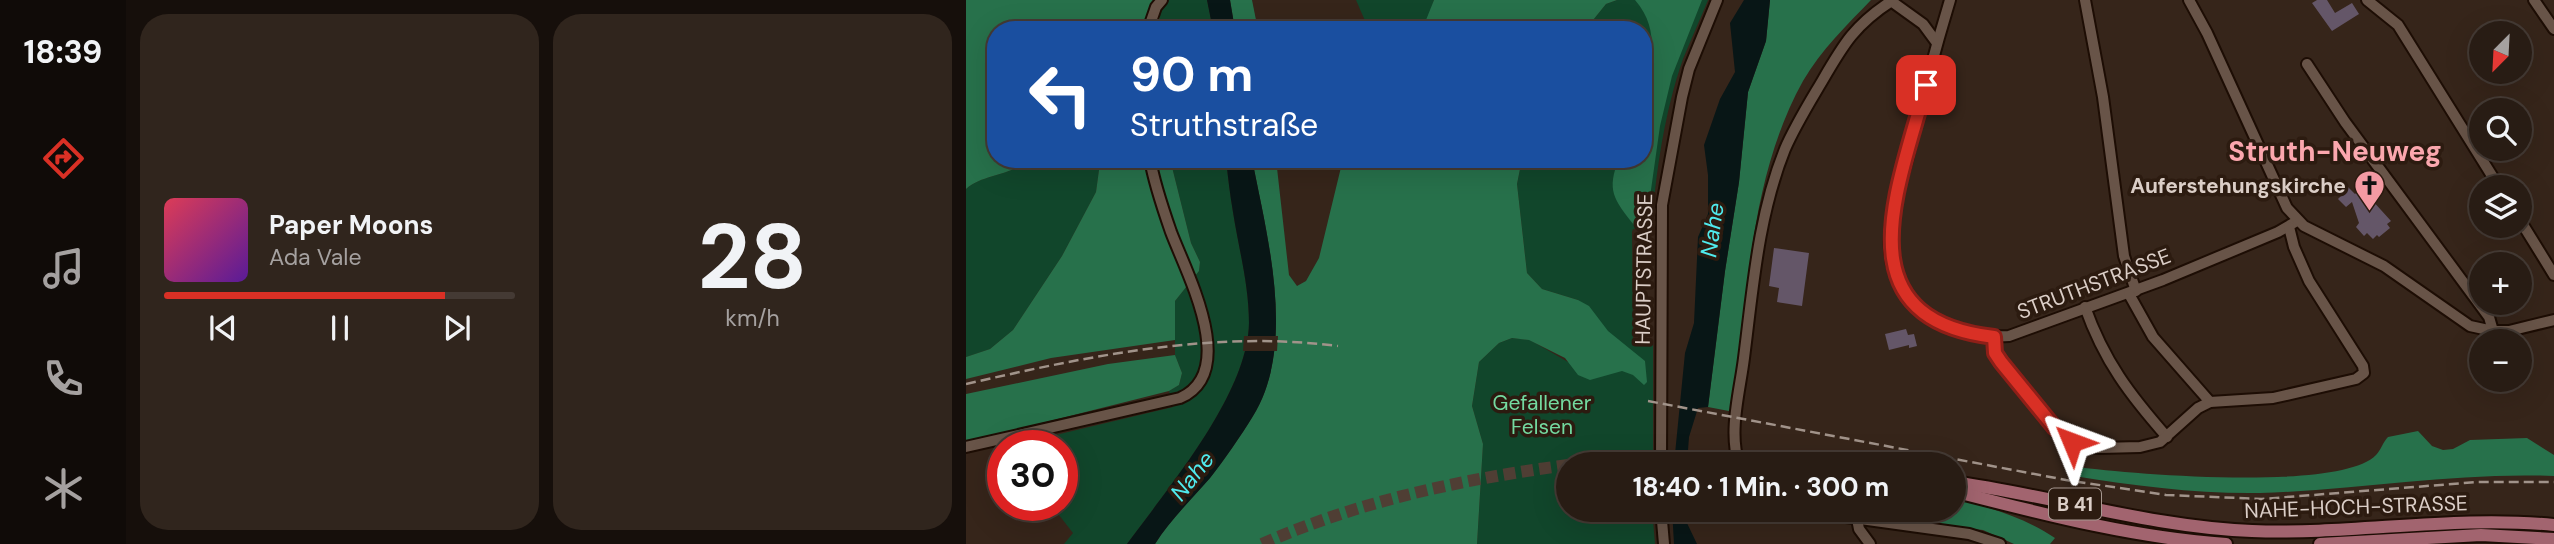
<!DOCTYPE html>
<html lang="de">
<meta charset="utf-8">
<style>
:root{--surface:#281c14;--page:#30251d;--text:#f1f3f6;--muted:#a5a1a0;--line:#443a34;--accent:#d93025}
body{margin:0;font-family:"DM Sans",sans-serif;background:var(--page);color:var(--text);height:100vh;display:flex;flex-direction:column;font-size:26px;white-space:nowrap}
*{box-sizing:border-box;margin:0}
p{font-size:23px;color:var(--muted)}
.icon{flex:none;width:38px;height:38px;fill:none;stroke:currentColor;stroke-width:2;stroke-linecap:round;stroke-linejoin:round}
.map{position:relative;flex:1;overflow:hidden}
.details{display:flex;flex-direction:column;gap:14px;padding:14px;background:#160f0b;width:840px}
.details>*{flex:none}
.hud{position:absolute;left:21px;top:21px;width:665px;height:147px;border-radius:28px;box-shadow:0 7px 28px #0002,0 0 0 2px var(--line);background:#1a4fa0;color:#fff;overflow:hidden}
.needle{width:46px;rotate:204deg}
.tools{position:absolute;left:1503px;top:21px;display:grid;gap:14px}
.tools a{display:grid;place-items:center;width:63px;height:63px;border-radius:50%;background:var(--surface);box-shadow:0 7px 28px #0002,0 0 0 2px var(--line);font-size:35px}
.speed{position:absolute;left:21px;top:430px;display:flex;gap:14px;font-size:35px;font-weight:700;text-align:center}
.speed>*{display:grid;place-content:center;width:91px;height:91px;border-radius:50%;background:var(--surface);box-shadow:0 7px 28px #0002,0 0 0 2px var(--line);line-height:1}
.speed .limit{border:10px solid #d22;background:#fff;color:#111}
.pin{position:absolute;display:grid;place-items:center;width:60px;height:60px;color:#fff;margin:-30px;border-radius:14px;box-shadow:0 4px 10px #0006}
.me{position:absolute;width:77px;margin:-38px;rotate:314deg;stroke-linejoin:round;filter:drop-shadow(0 0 5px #0008)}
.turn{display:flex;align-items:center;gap:24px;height:147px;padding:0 28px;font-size:32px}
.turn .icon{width:91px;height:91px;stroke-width:2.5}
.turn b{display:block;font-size:49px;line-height:60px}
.details .card{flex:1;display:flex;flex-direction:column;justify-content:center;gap:10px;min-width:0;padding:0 24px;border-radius:28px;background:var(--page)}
.details .dial{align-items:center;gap:0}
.dial b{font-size:91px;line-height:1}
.song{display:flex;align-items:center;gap:21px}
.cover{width:84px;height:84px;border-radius:10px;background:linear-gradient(135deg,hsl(350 70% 55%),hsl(270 70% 35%))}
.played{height:7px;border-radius:4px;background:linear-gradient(90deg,var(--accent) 80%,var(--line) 80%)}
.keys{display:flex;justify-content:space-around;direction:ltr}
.details .tiles{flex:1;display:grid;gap:14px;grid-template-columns:repeat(2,1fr)}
.trip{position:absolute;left:590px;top:452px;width:410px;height:70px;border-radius:35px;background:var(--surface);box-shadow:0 7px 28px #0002,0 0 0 2px var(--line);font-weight:700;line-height:70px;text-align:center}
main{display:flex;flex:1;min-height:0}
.dock{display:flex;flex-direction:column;width:126px;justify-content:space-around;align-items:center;background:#100b08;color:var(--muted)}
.dock .icon{width:49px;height:49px}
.dock .active{color:var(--accent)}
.dock b{font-size:32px;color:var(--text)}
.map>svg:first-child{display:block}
.green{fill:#11462b}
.forest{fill:#27714b}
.water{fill:#081616}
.pier{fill:#36251a}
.building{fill:#645668}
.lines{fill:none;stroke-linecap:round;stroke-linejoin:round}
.major-tunnel{stroke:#4f3e34;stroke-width:12;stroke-dasharray:12 6;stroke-linecap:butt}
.minor-casing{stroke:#1d0d04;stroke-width:14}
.major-casing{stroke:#1d0d04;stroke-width:16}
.minor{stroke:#685448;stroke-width:10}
.major{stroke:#a2646f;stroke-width:12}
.rail{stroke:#a1938a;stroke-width:2.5;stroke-dasharray:10 5;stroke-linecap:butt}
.major-bridge-casing{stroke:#1d0d04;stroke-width:16;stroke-linecap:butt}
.major-bridge{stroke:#a2646f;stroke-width:12}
.route-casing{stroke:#8d1f18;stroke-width:18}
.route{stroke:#d93025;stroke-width:12}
.labels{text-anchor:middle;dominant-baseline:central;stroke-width:7;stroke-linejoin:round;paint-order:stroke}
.shield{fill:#2c1b10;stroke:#a69890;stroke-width:2}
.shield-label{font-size:19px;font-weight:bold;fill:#dbcec7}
.poi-label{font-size:21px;font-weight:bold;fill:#dbcec7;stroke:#2c1b10;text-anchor:end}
.street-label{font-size:21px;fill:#dbcec7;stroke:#2c1b10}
.park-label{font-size:21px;fill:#74daa0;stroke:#2c1b10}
.water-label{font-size:23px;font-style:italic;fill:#4feaed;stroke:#2c1b10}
.district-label{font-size:28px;font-weight:bold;fill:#fba7ae;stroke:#2c1b10}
</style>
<main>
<nav class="dock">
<b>18:39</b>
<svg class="icon active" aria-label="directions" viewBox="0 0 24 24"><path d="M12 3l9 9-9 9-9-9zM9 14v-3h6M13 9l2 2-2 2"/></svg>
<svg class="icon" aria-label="music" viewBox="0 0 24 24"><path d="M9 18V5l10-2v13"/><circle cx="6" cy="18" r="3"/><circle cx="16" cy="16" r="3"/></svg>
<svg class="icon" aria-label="phone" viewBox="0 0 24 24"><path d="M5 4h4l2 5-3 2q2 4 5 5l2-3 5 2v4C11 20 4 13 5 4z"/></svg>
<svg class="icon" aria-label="climate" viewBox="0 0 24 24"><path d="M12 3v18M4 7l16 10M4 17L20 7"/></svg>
</nav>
<section class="details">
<div class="tiles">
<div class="card">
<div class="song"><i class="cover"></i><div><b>Paper Moons</b><p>Ada Vale</p></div></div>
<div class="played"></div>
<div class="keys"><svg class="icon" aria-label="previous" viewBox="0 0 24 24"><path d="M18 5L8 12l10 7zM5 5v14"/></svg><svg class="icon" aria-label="pause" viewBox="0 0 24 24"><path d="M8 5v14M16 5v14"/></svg><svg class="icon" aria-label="next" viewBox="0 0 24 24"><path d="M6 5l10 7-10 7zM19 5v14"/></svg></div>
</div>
<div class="card dial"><b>28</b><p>km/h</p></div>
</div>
</section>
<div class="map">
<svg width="1588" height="544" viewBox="0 0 1588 544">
<rect width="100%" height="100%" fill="#36251a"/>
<!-- green -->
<g class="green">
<polygon points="193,0 241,0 247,30 194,30"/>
<polygon points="390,0 468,0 458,30 403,30"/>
<path d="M651,0h91c-8,20 -17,39 -25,59 -18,51 -28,116 -31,169l-19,1 -1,3 1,107 20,4v121h-85v45h84l3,35h-178l6,-100 -11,-38 7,-44 20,-19 13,-5 18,2 38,22 10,-62 -36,-11 -15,-16 -10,-89 5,-25h121v-129h-58l21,-26z"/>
<path d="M62,159h63l8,11 -3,22 -34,64 -49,74 -23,19 -24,8v-168c19,-16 42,-11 62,-30z"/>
<path d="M204,159h56c2,18 4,36 7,53 6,38 16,73 16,111 -1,71 -81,165 -122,221h-63l9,-11 -21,-27h10v-4l4,-1 -4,-8v-47h-20l-3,-7 134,-32 -4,-16 10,-6 3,-12 -7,-18v-54l24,-30 1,-9 -9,-19z"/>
</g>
<!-- forest -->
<g class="forest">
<path d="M0,0h193l1,30h-164v129h32c-20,19 -43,14 -62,30z"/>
<polygon points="264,0 286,0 292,30 269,30"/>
<polygon points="468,0 651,0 640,4 619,30 456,30"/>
<path d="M669,0h67l-30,76 -12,50 -13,92 -3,5 -10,2c-20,-25 -28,-35 -15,-66h24c0,-18 -2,-37 1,-55 5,-37 19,-72 -9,-104z"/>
<path d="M804,0h101c-24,25 -50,50 -68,81 -55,99 -56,222 -69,331l-26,-5 17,-136 14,-89 9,-90 18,-51z"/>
<polygon points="125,159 204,159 225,243 234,262 233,271 209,301 209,340 85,358 0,379 0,357 24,349 47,330 96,256 130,192 133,170"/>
<path d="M286,159h24l13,116 8,11 9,-5 13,-23 24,-99h179l-5,25 10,89 15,16 36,11 11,6 19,25 37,30 2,21 -3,3 -11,-10 -11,-4 -32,9 -12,-5 -13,-17 -36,-18 -17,-2 -13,5 -20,19 -7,44 11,38 -6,100h-322c15,-24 36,-44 55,-66 15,-19 30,-41 43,-62 44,-71 14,-180 -1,-257z"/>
<polygon points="209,355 216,373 213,385 203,391 0,442 0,394 142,364"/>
<path d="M1452,431l14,15 11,4 10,-1 17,-9 57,-2 27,17v21c-98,-4 -195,14 -294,17 -62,1 -124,-7 -186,-17l3,-9c53,7 263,25 299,-12 5,-5 7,-13 12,-18z"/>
<path d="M987,499c35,7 72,19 102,39l-5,6h-36l-31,-14 -77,-8 -73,-13h120z"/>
</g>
<!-- water -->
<g class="water">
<polygon points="241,0 264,0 269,30 247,30"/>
<polygon points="778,0 804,0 800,41 782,92 773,182 759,271 742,407 732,408 723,437 721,464 708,464 719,353 728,323 732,237 742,214 742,175 738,145 754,99 769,72 764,23"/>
<path d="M260,159h26c15,77 45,186 1,257 -13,21 -28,43 -43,62 -19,22 -40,42 -55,66h-28c41,-56 121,-150 122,-221 0,-38 -10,-73 -16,-111 -3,-17 -5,-35 -7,-53z"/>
<polygon points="706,509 720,509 720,521 731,544 708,544"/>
</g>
<!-- pier -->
<polygon class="pier" points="278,336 312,336 311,351 277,351"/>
<!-- building -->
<g class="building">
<polygon points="1351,0 1361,0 1369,13 1386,3 1393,14 1366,31 1346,3"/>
<polygon points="1382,187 1389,194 1395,188 1425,221 1421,224 1424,228 1413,237 1411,235 1407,239 1401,233 1398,236 1390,227 1393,223 1386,202 1380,207 1372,199 1376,195 1374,193"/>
<polygon points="808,248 843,253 836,306 811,302 813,288 803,286"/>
<polygon points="940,329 942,335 948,334 951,346 943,348 943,345 923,350 919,334"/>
</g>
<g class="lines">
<!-- major-tunnel -->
<g class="major-tunnel">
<polyline points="618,464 698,459"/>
<path d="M296,544c97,-43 201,-65 306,-79"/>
</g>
<defs>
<g id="minor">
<path d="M984,0c-16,53 -30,106 -43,160 -8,28 -19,59 -17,89 3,60 63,91 119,87l154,-56 115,-48 19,-11"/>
<polyline points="1119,0 1137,97 1158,256 1170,291"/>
<polyline points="1223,0 1241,33 1321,208 1338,226 1418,266 1504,326 1527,331 1543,331 1588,320"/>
<polyline points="1401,0 1432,25 1533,187"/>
<polyline points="1568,0 1588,29"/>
<polyline points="925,1 957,24 971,43"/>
<polyline points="182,30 190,7 196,0"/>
<polyline points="1341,64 1379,122 1523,317 1527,331"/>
<polyline points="1554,220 1588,275"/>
<polyline points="1163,294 1187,337 1244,402"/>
<path d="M1119,307c19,54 45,88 82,130"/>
<polyline points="1028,337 1029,353 1035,362 1098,436 1114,446 1133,448 1174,447 1194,442 1232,408 1244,402 1307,398 1390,379 1398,373 1397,366 1343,281 1328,247 1323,227"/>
<path d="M0,447l214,-49c60,-26 6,-126 -9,-166 -8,-23 -17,-49 -21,-73"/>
<polyline points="695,464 696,205 716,97 723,69 751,0"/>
<path d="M773,464c-11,-32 1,-73 5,-106 9,-70 14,-142 41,-209 10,-23 23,-44 36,-66 22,-38 33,-58 72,-83"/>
<polyline points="695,509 698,544"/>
<polyline points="822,509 1003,534 1034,544"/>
<polyline points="891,519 893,529 904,544"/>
</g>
<g id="major">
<polyline points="809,462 830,464"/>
<path d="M987,482c100,14 198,45 299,49 101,4 201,-16 302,-6"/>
<path d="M987,491c90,23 181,47 273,53"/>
<polyline points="1354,544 1515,535 1588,539"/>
</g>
</defs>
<!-- minor casing -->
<use href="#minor" class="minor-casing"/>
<!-- major casing -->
<use href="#major" class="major-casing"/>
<!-- minor -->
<use href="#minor" class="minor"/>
<!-- major -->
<use href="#major" class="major"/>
<!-- rail -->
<g class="rail">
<path d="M0,384c123,-28 246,-54 372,-38"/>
<polyline points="682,401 1100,480 1200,495 1296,499 1512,482 1588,482"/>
</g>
<defs>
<polyline id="major-bridge" points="698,459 809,462"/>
</defs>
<!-- major-bridge casing -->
<use href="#major-bridge" class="major-bridge-casing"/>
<!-- major-bridge -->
<use href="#major-bridge" class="major-bridge"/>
</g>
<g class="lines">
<defs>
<path id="route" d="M960,85c-26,100 -88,234 68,252l1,16 6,9 53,65 18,15"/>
</defs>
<!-- route casing -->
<use href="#route" class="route-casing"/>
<!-- route -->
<use href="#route" class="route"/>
</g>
<!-- icons -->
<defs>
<symbol id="church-pin" viewBox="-11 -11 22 30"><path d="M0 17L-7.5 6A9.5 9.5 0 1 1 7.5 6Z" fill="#f49aa3" stroke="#2c1b10"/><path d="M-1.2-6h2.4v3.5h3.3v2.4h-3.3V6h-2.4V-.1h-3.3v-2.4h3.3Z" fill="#111"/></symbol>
</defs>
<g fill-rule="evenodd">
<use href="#church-pin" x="1386" y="168" width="35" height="47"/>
</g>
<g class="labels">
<!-- shield labels -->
<rect class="shield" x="1083" y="488.5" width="52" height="31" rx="5"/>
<g class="shield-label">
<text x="1109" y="504">B 41</text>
</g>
<!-- poi labels -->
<g class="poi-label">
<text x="1380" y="186">Auferstehungskirche</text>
</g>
<!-- street labels -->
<g class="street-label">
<text transform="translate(678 269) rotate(-89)">HAUPTSTRASSE</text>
<text transform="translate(1128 284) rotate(-21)">STRUTHSTRASSE</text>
<text transform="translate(1390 507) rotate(-2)">NAHE-HOCH-STRASSE</text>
</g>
<!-- park labels -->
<g class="park-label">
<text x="576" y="403">Gefallener<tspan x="576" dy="24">Felsen</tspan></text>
</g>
<!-- water labels -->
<g class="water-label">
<text transform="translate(746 230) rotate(-82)">Nahe</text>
<text transform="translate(226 476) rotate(-52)">Nahe</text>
</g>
<!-- district labels -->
<g class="district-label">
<text x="1369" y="151">Struth-Neuweg</text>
</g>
</g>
</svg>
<div class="tools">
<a><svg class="needle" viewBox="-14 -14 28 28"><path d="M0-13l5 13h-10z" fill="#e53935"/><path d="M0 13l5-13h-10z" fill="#a5a1a0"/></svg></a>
<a><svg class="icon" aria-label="search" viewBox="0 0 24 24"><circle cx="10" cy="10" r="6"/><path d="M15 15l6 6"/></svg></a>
<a><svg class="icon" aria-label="layers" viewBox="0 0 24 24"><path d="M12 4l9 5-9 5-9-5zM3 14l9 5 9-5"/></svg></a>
<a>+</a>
<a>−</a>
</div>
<div class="speed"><div class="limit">30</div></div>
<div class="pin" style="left:960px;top:85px;background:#d93025"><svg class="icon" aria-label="arrive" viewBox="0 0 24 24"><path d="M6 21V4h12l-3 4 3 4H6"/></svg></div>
<svg class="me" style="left:1106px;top:442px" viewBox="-20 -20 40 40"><path d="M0-17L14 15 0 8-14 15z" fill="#d93025" stroke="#fff" stroke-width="4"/></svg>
<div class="trip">18:40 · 1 Min. · 300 m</div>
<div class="hud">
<div class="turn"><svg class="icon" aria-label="left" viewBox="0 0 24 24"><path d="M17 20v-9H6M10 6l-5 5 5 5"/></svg><div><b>90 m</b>Struthstraße</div></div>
</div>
</div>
</main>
